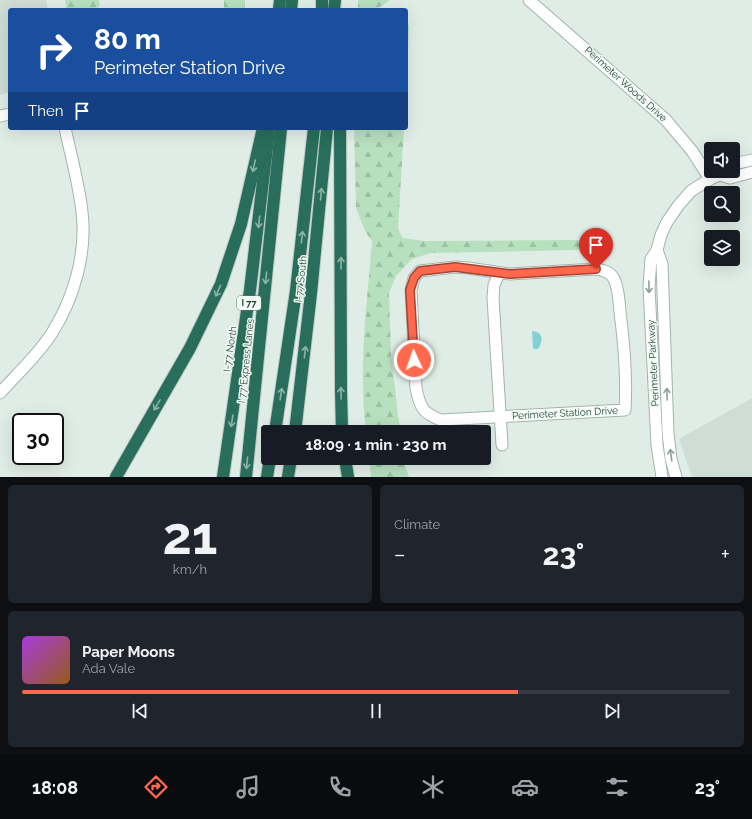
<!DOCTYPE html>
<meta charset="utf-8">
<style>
:root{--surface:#171b24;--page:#20242c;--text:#f1f3f6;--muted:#9ea1a6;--line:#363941;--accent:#fe694d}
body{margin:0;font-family:Raleway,sans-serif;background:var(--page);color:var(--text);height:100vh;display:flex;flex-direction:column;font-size:15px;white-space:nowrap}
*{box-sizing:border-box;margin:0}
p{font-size:13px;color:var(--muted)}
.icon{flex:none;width:22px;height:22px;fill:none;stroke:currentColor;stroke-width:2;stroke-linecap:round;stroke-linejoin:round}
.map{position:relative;height:477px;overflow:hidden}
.panel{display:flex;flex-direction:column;gap:8px;padding:8px;background:#0d0f14;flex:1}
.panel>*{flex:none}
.banner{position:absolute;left:8px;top:8px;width:400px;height:122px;border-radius:4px;box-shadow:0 4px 16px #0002;background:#1a4fa0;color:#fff;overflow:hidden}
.fabs{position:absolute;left:704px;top:142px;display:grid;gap:8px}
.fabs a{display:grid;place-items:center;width:36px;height:36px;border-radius:4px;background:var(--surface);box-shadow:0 4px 16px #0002;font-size:20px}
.speed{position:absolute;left:12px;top:413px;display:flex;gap:8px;font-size:20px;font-weight:700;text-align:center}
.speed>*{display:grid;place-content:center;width:52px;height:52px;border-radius:50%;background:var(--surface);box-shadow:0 4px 16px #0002;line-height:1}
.speed .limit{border:2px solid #111;border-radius:6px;background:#fff;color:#111}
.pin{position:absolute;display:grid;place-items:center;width:34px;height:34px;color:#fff;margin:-41px -17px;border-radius:50% 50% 50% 0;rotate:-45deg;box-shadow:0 0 4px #0007}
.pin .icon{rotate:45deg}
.me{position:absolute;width:44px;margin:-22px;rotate:357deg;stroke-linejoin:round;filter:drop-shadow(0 0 3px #0008)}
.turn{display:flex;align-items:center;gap:14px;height:84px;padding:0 20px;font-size:18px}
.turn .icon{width:52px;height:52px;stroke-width:2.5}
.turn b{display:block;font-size:28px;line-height:34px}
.then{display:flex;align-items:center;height:38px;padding:0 20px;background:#0003;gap:8px;font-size:15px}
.big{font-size:30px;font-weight:700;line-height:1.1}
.panel .card{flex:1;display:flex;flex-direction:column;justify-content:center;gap:6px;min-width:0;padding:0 14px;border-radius:6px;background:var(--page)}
.panel .dial{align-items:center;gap:0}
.dial b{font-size:52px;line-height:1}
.song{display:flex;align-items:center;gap:12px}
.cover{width:48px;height:48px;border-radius:6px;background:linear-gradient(135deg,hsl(280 70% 55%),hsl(30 70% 35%))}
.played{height:4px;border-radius:2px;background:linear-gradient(90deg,var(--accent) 70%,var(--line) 70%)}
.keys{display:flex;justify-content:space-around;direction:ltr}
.heat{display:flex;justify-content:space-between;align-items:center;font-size:22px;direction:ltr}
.panel .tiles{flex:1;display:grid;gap:8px;grid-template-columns:1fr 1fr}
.card:last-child{grid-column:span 2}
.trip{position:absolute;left:261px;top:425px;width:230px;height:40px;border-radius:4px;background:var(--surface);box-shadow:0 4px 16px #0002;font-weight:700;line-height:40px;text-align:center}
.dock{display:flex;height:64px;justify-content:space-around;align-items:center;background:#090b0e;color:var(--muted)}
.dock .icon{width:28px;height:28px}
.dock .on{color:var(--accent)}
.dock b{font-size:18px;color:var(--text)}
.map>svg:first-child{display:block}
.built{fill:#ceddd5}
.forest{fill:url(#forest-firs)}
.water{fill:#83d1d7}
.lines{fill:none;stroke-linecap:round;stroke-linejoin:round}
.minor-casing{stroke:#a2b5ad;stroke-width:13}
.highway-casing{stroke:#c0c9c6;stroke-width:14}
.minor{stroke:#fff;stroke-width:11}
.highway{stroke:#286e5a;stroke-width:12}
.oneway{stroke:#8cb4a7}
.oneway2{stroke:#8f9f9a}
.route-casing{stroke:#a54432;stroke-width:10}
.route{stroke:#fe694d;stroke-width:7}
.labels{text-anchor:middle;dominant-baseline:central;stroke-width:3;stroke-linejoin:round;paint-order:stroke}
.shield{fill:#f1f9f4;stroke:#5e776e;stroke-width:1}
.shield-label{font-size:9px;font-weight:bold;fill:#1f3f34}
.street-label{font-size:10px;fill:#1f3f34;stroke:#f1f9f4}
</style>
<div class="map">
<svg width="752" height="477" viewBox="0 0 752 477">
<defs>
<pattern id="forest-firs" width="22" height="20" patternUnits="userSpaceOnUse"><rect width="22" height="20" fill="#b7e0bf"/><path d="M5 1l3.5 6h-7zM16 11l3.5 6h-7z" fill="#9dc1a5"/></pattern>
</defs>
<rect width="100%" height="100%" fill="#e0ede6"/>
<!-- built -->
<g class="built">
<polygon points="0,0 46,0 48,10 10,10 10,92 0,95"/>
<polygon points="752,398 752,477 692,477 679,439"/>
</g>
<!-- forest -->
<g class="forest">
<polygon points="65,0 99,0 100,6 93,10 67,10"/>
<rect x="224" y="0" width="21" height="10"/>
<polygon points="358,0 390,0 376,10 358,10"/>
<polygon points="406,22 409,26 406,86"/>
<path d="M354,128h50l-6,101 5,9 22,3 154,-1 6,5 -7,5 -147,3 -19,6 -16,17 -7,17 2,61 9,78h-34c-8,-63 1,-128 6,-191l-7,-10 -9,-23z"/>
<polygon points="369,458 404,458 405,466 409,477 371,477"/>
</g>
<!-- water -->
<path class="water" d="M532,331c12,1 11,10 6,18h-5z"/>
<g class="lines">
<defs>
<g id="minor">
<polyline points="529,0 666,120 692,151 710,179"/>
<polyline points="0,116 10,114"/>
<polyline points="733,164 752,160"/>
<polyline points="720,175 730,178 752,172"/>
<polyline points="657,250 662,264 668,433 671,459 676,477"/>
<path d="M455,267l13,1 42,6 86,-5c7,1 15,3 18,10 5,10 5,22 6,33 4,31 7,66 5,98l-184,10c-19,-7 -21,-13 -25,-32l-5,-98 3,-12 6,-7z"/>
<polyline points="499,273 494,285 493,298 502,445"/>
<path d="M0,393c17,-19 38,-38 52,-60 22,-35 35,-80 30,-121 -3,-28 -11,-56 -17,-84"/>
<polyline points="662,477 657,445 649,287 651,259 657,250 661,235 667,222 678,206 691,191 710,179 720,175 724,171"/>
</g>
<g id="highway">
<polyline points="279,10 280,0"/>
<polyline points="291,10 292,0"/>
<polyline points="322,10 322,0"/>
<polyline points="334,10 335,0"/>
<polyline points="340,128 341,390 342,432"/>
<polyline points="275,432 296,291 314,128"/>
<polyline points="295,432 311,293 327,128"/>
<polyline points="345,458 348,477"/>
<polyline points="116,477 190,348 221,284 241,224 263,128"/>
<polyline points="223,477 250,290 269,131"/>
<polyline points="246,477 281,128"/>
<polyline points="267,477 270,458"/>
<polyline points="288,477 291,458"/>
</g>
</defs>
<!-- minor casing -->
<use href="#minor" class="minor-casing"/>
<!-- highway casing -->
<use href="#highway" class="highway-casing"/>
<!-- minor -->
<use href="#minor" class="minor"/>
<!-- highway -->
<use href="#highway" class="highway"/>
</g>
<!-- one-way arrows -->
<defs><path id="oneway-shaft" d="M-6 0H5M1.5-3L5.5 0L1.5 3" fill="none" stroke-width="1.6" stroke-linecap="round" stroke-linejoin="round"/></defs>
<g class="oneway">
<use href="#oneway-shaft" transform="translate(254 166) rotate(102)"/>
<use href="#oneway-shaft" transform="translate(321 194) rotate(-85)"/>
<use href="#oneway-shaft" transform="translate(259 222) rotate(97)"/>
<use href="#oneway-shaft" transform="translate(302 237) rotate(-83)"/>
<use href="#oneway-shaft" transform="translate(341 263) rotate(-90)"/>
<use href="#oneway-shaft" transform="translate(266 278) rotate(96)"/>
<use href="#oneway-shaft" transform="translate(218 291) rotate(114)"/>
<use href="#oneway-shaft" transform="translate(305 352) rotate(-83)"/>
<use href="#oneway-shaft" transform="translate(341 393) rotate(-91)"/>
<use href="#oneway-shaft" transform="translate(281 394) rotate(-81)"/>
<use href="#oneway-shaft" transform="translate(157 405) rotate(120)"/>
<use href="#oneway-shaft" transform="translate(232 421) rotate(99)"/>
<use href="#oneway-shaft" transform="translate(247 463) rotate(96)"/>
</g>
<g class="oneway2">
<use href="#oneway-shaft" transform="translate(649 287) rotate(90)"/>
<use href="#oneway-shaft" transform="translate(667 394) rotate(-92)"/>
<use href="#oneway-shaft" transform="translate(671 455) rotate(-98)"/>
</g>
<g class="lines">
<defs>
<polyline id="route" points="414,360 410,290 414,278 420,271 455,267 510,274 596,269"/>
</defs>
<!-- route casing -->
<use href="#route" class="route-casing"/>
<!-- route -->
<use href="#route" class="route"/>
</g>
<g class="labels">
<!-- shield labels -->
<rect class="shield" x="237" y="296" width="24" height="14" rx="3"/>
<g class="shield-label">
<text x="249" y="303">I 77</text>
</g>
<!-- street labels -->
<g class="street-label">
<text transform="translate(626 84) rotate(42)">Perimeter Woods Drive</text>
<text transform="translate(301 279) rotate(-84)">I-77 South</text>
<text transform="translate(230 349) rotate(-82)">I-77 North</text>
<text transform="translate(246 361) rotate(-84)">I 77 Express Lanes</text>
<text transform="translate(653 363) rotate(-93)">Perimeter Parkway</text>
<text transform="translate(565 413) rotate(-3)">Perimeter Station Drive</text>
</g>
</g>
</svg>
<div class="fabs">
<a><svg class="icon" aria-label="sound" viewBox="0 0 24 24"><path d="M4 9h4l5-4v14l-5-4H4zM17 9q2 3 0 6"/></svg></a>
<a><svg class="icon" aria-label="search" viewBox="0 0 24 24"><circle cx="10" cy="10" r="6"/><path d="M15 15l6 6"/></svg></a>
<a><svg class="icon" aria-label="layers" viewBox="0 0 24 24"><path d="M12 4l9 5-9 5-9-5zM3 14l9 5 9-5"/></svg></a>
</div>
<div class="speed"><div class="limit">30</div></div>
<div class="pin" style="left:596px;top:269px;background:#d93025"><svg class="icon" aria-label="arrive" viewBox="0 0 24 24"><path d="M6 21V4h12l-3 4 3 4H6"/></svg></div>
<svg class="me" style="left:414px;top:360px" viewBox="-20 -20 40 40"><circle r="17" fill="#fe694d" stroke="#fff" stroke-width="3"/><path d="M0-11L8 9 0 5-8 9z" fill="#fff"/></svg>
<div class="trip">18:09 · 1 min · 230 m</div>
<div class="banner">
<div class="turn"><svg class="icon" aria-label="right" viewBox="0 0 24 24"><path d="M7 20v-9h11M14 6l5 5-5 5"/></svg><div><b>80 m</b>Perimeter Station Drive</div></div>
<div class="then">Then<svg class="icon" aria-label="arrive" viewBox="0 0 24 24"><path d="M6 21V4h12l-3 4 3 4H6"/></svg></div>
</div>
</div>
<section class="panel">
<div class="tiles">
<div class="card dial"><b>21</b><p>km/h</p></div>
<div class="card"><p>Climate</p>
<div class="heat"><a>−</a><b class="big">23°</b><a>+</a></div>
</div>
<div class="card">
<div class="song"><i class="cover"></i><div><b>Paper Moons</b><p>Ada Vale</p></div></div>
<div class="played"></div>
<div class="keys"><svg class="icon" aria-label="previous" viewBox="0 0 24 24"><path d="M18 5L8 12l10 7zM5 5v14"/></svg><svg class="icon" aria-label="pause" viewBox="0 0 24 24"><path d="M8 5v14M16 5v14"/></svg><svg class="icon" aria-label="next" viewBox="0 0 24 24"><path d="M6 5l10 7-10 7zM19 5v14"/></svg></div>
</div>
</div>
</section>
<nav class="dock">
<b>18:08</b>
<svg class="icon on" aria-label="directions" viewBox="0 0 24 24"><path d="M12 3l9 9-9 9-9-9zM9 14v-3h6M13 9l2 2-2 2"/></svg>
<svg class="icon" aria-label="music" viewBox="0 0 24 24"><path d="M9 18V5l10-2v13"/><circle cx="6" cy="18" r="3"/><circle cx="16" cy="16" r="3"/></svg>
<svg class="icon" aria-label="phone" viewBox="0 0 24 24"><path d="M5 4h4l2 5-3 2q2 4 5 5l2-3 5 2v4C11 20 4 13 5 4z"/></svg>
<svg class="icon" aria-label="climate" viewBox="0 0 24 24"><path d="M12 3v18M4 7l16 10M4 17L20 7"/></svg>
<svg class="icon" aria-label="car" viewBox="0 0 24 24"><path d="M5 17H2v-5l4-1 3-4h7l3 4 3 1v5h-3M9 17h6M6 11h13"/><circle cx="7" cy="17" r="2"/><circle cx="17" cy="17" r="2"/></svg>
<svg class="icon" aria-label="filters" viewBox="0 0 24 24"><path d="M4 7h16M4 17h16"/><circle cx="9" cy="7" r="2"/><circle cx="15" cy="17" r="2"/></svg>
<b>23°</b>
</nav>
